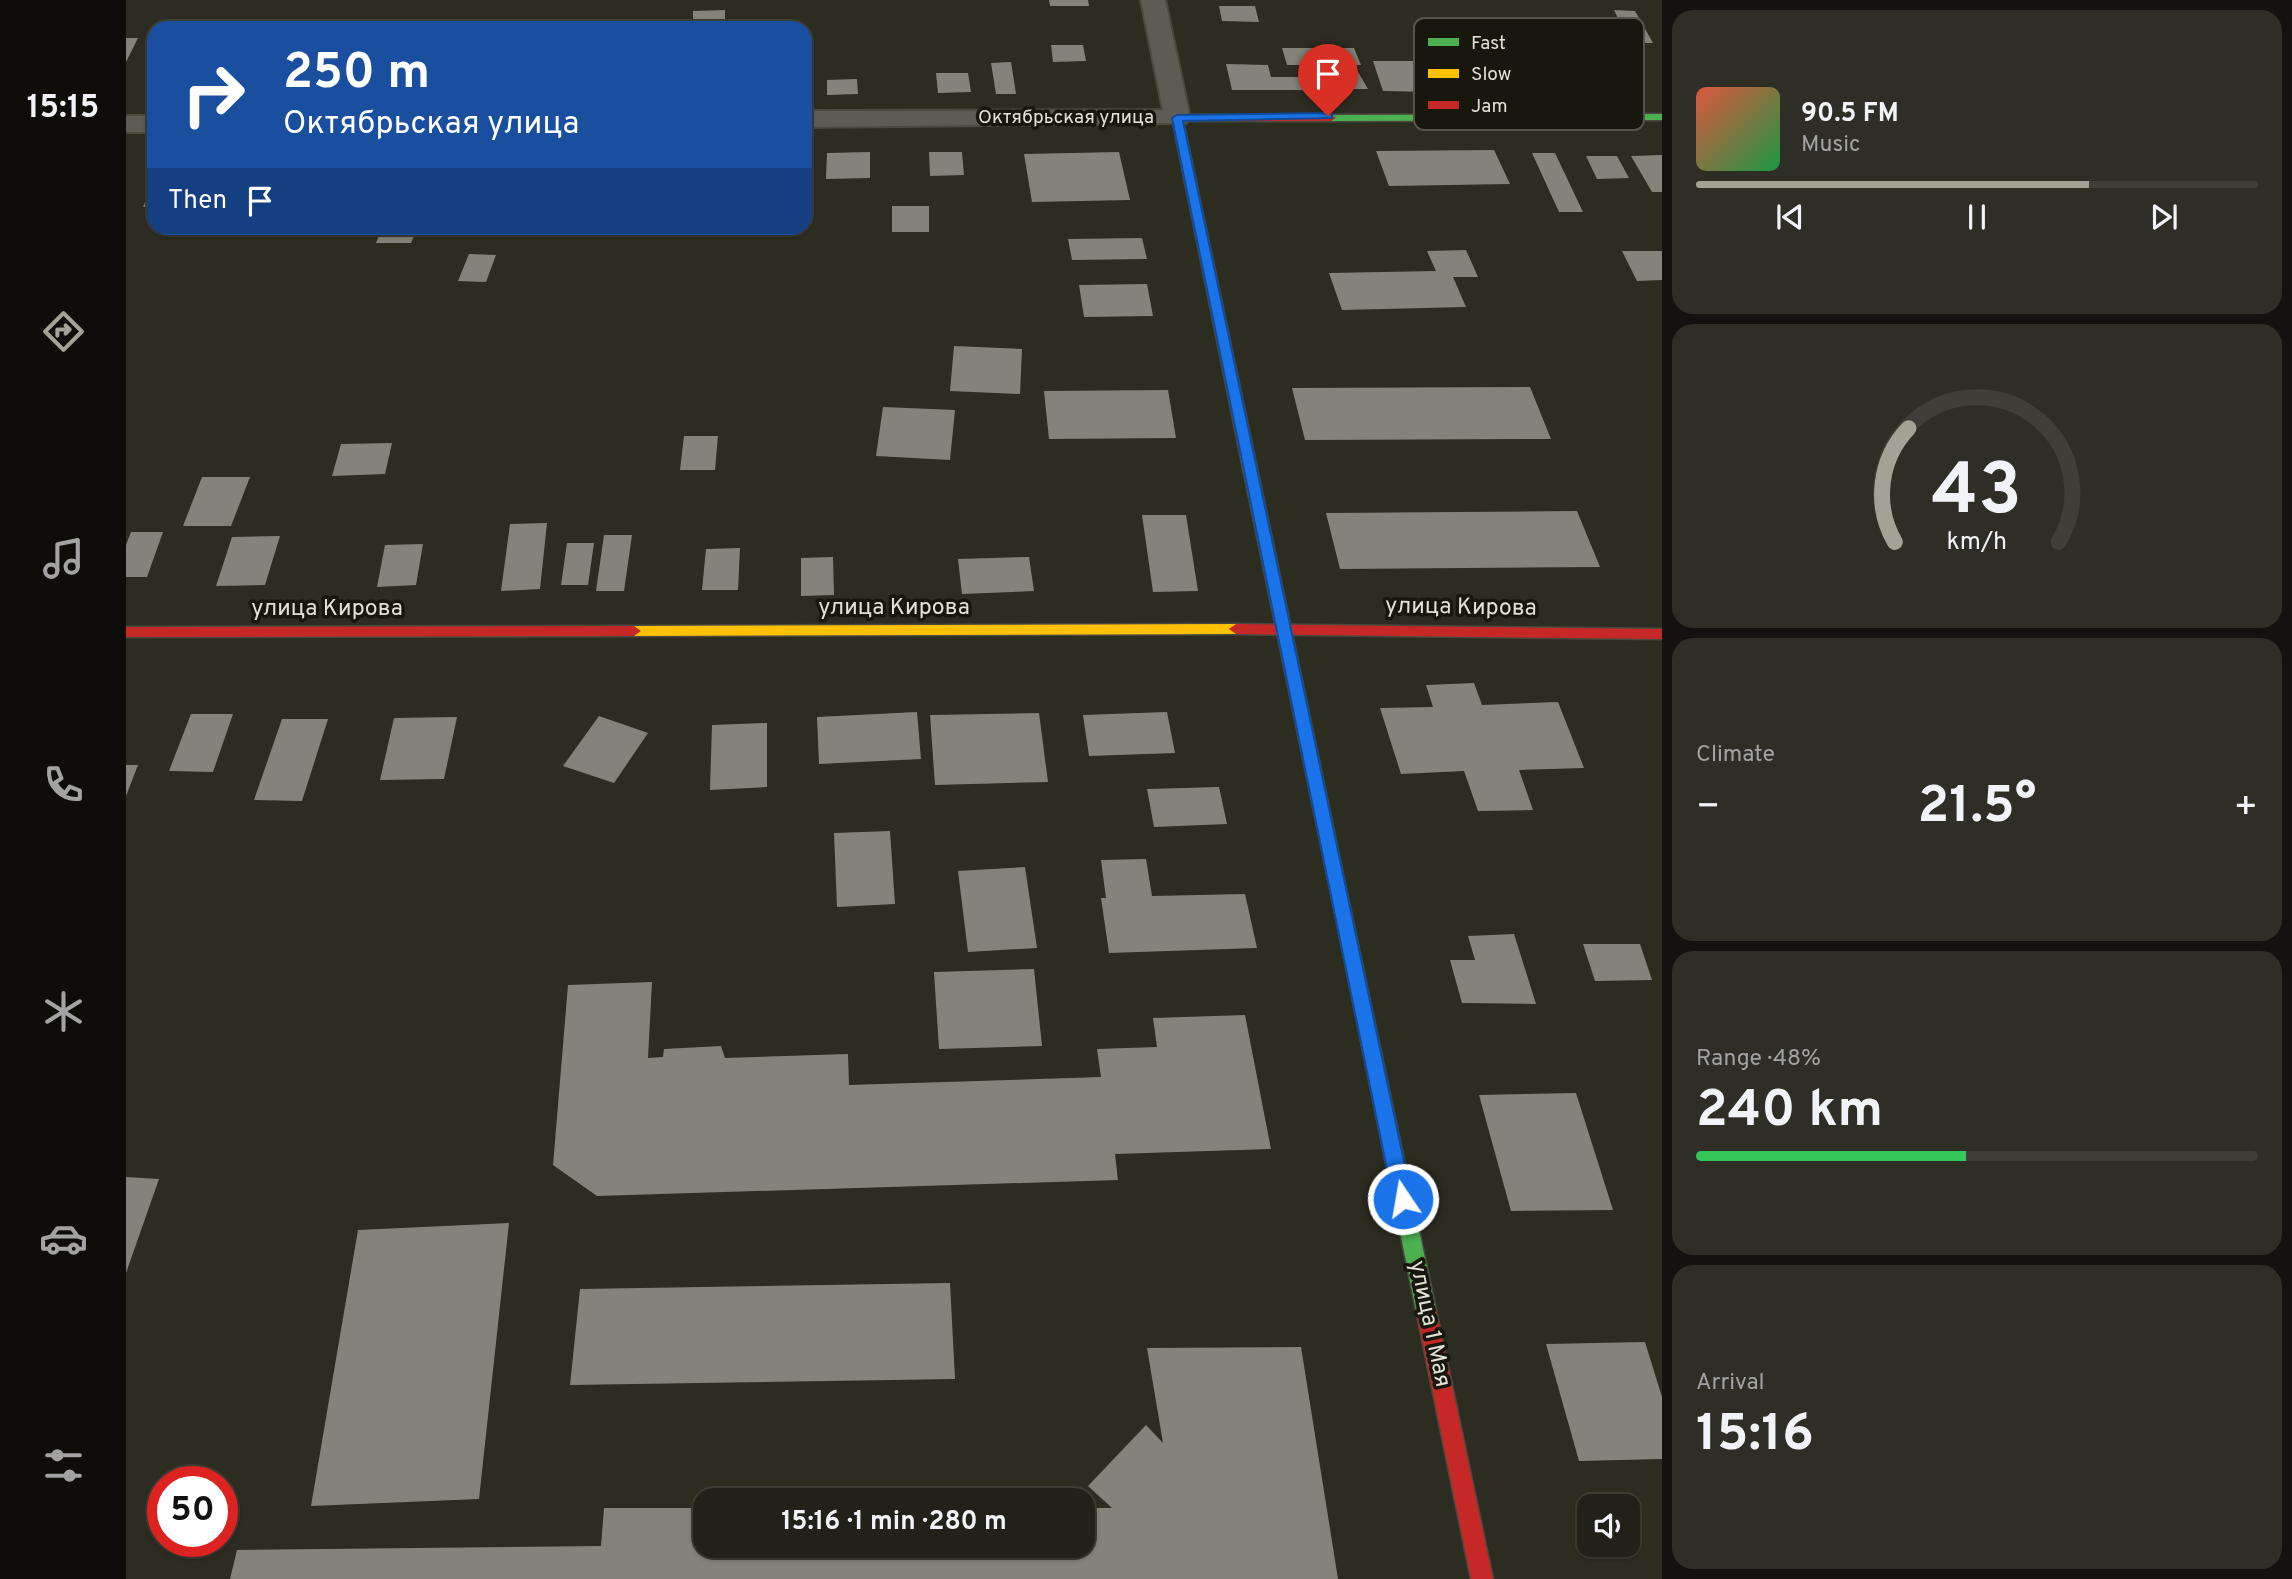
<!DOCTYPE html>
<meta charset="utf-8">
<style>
:root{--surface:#222119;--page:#2e2e26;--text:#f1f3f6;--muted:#a2a3a2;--line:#3f3e38;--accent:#a3a296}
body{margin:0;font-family:Overpass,sans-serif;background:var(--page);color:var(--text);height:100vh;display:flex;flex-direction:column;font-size:26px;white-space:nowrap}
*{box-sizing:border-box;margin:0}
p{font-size:23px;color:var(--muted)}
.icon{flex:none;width:38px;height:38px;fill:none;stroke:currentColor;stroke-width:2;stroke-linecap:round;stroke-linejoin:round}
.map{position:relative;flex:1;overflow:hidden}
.sheet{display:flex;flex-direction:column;gap:10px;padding:10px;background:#13120e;width:630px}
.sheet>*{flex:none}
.hud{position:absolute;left:21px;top:21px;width:665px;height:214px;border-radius:21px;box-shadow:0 2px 5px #0004,0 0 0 2px var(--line);background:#1a4fa0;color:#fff;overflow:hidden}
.buttons{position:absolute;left:1451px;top:1494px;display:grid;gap:14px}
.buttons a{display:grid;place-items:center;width:63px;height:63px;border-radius:14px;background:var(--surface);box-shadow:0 2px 5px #0004,0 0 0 2px var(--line);font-size:35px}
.speed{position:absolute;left:21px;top:1466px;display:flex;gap:14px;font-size:35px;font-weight:700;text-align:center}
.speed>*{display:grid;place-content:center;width:91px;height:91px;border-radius:50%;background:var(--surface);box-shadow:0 2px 5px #0004,0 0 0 2px var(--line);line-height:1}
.speed .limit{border:10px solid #d22;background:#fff;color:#111}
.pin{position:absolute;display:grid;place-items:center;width:60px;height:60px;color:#fff;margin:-72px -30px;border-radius:50% 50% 50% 0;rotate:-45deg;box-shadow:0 0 7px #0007}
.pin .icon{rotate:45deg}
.me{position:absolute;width:77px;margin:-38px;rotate:348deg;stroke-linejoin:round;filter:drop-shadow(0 0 5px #0008)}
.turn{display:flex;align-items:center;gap:24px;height:147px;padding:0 21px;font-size:32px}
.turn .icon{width:91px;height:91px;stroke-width:2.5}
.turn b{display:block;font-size:49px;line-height:60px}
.then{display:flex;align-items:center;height:66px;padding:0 21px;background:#0003;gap:14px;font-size:26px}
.big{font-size:52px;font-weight:700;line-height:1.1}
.sheet .tile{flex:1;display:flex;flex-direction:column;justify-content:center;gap:10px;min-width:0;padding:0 24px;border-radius:21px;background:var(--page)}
.sheet .dial{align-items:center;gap:0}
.dial svg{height:182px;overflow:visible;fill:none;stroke:var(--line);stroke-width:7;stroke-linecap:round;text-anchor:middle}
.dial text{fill:var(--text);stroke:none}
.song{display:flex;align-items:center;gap:21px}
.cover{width:84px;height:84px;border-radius:10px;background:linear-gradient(135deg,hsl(10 70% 55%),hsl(140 70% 35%))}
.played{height:7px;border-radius:4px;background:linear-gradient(90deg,var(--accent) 70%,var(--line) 70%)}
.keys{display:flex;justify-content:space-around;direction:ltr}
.heat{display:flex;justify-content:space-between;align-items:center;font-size:38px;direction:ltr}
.charge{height:10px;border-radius:5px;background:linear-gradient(90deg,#34c759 48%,var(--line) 0)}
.trip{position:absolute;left:567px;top:1488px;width:402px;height:70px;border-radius:21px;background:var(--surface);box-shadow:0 2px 5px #0004,0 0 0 2px var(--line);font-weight:700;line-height:70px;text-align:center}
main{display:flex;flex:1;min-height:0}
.tab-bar{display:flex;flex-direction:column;width:126px;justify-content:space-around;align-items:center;background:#0e0d0a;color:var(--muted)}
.tab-bar .icon{width:49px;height:49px}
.tab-bar .current{color:var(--accent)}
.tab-bar b{font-size:32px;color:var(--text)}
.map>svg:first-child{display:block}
.building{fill:#84837a}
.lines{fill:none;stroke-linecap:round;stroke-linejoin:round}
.street-casing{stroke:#4a493f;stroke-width:4}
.fast-casing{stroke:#4a493f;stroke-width:3}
.slow-casing{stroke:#4a493f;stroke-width:3}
.jam-casing{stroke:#4a493f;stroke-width:3}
.street{fill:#5d5c54;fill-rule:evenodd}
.fast{fill:#4caf50;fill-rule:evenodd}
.slow{fill:#ffc107;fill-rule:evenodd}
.jam{fill:#c62828;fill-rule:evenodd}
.route{fill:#1a73e8;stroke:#114b97;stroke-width:2}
.labels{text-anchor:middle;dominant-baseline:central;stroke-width:7;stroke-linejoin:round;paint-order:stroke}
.far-street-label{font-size:19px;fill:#e2e1d5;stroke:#18170e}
.street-label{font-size:23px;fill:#e2e1d5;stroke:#18170e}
.key{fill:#18170e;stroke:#55544a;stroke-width:2}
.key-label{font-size:19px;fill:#e2e1d5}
</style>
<main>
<nav class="tab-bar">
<b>15:15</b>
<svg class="icon current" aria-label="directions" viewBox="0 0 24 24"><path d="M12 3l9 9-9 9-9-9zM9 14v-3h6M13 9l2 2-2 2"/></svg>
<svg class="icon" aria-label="music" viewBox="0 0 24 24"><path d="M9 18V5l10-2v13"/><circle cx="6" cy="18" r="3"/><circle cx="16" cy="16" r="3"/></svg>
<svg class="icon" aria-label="phone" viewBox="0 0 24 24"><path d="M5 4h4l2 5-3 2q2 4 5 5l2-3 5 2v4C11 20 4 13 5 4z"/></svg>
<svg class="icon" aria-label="climate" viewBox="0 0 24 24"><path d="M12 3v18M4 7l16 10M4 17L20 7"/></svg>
<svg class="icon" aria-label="car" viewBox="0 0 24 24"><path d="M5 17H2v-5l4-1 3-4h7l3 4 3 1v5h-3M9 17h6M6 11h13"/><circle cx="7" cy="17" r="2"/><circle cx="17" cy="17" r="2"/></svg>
<svg class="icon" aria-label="filters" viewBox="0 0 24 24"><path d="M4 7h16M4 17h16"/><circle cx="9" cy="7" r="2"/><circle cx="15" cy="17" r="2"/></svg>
</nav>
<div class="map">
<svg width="1536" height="1579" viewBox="0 0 1536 1579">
<rect width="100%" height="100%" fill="#2d2c21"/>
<!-- building -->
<g class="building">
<polygon points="923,0 962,0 963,6 924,6"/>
<polygon points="1093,6 1129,6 1133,22 1096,21"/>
<polygon points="599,10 599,28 567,28 567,11"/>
<polygon points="1488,10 1509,11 1527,43 1504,43"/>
<polygon points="102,19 123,19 119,28 98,28"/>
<polygon points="205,20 203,28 169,28 171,21"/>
<polygon points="0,38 12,38 0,62"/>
<polygon points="925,45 957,45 960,61 927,62"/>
<polygon points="1156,48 1228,48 1235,65 1228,65 1242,89 1205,89 1201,65 1161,65"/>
<polygon points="1247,61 1294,61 1306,92 1257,91"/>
<polygon points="885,62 890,94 870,94 865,63"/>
<polygon points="1100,64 1142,65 1145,77 1184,77 1188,90 1106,90"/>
<polygon points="810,73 842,73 845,92 812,93"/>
<polygon points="731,79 732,94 701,95 701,80"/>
<polygon points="1368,150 1384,184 1263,186 1250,151"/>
<polygon points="744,152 744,178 700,179 701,153"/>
<polygon points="803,152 836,152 838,175 804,176"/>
<polygon points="993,152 1004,200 906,202 898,154"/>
<polygon points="1406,153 1429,153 1457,212 1433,212"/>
<polygon points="1536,155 1536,192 1526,192 1505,156"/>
<polygon points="1460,156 1491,156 1503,178 1471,179"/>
<polygon points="24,191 28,191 28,207 17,207"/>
<rect x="766" y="206" width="37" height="26"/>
<polygon points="256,228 291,228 285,243 250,243"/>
<polygon points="1016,238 1021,259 946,260 942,239"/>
<polygon points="1340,250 1352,277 1327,277 1340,307 1216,310 1203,273 1310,271 1301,251"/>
<polygon points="1496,251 1536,251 1536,280 1511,281"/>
<polygon points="343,254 370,255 360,282 332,281"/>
<polygon points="1021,284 1027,316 958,317 953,285"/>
<polygon points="828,346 896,349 894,394 824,391"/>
<polygon points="1404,387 1425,439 1179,440 1166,388"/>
<polygon points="1042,390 1050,438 923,439 918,391"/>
<polygon points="757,407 829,410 824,460 750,456"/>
<polygon points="558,436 592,436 589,470 554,470"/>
<polygon points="266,443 259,474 206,476 215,444"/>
<polygon points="76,477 124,477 105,526 57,526"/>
<polygon points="1451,511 1474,567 1214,569 1200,513"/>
<polygon points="1016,515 1060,515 1072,591 1027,592"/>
<polygon points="421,523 414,589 375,591 384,524"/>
<polygon points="5,532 37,532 21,577 0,577 0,545"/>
<polygon points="478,535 506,535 498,591 470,591"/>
<polygon points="154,536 139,585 90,586 106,537"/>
<polygon points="441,543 468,543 462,585 435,585"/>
<polygon points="297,544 290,585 251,587 259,545"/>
<polygon points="614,548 612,590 576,590 580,549"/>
<polygon points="707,557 708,595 675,596 675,558"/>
<polygon points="903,557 908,591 836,594 832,559"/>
<polygon points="1348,683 1356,705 1432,702 1458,768 1393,770 1407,810 1352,811 1338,771 1275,774 1254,708 1307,707 1300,685"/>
<polygon points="791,712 795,759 693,764 691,717"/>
<polygon points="1041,712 1049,753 963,756 957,715"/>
<polygon points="913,713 922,782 809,785 804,715"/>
<polygon points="65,714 107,714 87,772 43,771"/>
<polygon points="473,716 522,733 488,783 437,766"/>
<polygon points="331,717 318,779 254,780 268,718"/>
<polygon points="156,719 202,719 176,801 128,800"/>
<polygon points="641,723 641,787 584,790 586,725"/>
<polygon points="0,765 12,765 0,796"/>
<polygon points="1093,787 1101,824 1028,827 1021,789"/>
<polygon points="764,831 769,904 711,907 708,833"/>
<polygon points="1020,859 1026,896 1119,894 1131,948 983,953 975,898 980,898 975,860"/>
<polygon points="899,867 911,948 842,952 832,871"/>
<polygon points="1388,934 1410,1004 1336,1003 1324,960 1349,960 1342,936"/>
<polygon points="1457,944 1514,944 1526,980 1469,981"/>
<polygon points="908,969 916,1046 813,1049 808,972"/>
<polygon points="526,982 522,1058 537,1057 538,1049 595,1046 599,1058 722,1054 723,1085 975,1077 971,1049 1031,1047 1027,1018 1119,1015 1145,1149 989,1154 992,1180 471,1196 427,1165 442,985"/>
<polygon points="1450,1093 1487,1210 1385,1211 1353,1095"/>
<polygon points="0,1177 33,1179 0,1273"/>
<polygon points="383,1223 353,1499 185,1506 232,1230"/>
<polygon points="824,1283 829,1379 444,1385 454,1289"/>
<polygon points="1519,1342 1536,1397 1536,1459 1453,1461 1420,1344"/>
<polygon points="1175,1347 1212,1579 104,1579 111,1550 475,1546 478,1508 579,1508 579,1545 957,1545 957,1508 986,1508 962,1486 1020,1425 1037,1443 1021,1348"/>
</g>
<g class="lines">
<defs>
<g id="street">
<polygon points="1015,0 1039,0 1064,118 1060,123 679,127 679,111 1037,110"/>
<rect x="0" y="116" width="28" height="16"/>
</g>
<g id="fast">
<polygon points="1536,114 1536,120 1205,121 1200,118 1205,115"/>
<polygon points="1210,872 1216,874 1218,879 1310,1310 1307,1317 1300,1320 1293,1317 1290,1310 1202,879 1204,874"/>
</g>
<g id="slow">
<polygon points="1121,450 1128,454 1218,879 1216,884 1210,886 1204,884 1202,879 1114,454"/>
<polygon points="1110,624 1117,629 1110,634 508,636 501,631 508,626"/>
</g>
<g id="jam">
<polygon points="1051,115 1205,115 1210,118 1205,121 1057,121 1128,454 1121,458 1114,454 1046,118"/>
<polygon points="1110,624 1536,629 1536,639 1110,634 1103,629"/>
<polygon points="508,626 515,631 508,636 0,637 0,627"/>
<polygon points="1300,1300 1307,1303 1310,1310 1367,1579 1345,1579 1290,1310 1293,1303"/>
</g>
</defs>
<!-- street casing -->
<use href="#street" class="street-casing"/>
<!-- fast casing -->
<use href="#fast" class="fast-casing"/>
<!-- slow casing -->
<use href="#slow" class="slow-casing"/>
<!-- jam casing -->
<use href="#jam" class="jam-casing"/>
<!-- street -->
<use href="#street" class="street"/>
<!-- fast -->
<use href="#fast" class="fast"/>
<!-- slow -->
<use href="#slow" class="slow"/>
<!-- jam -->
<use href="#jam" class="jam"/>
</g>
<!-- route -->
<polygon class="route" points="1202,113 1206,114 1206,118 1057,121 1286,1199 1283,1206 1277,1208 1270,1206 1267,1199 1046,118 1051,115"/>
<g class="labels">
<!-- far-street labels -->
<g class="far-street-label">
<text x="940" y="118">Октябрьская улица</text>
</g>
<!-- street labels -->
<g class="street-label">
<text x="768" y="608">улица Кирова</text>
<text transform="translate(1335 608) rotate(1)">улица Кирова</text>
<text x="201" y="609">улица Кирова</text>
<text transform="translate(1303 1324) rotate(78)">улица 1 Мая</text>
</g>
</g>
<!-- legend -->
<rect x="1288" y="18" width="230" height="112" rx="10" class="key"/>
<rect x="1302" y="38" width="31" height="8" fill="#4caf50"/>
<rect x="1302" y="69" width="31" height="9" fill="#ffc107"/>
<rect x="1302" y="101" width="31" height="8" fill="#c62828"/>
<g class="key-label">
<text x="1345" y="49">Fast</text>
<text x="1345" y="80">Slow</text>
<text x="1345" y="112">Jam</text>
</g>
</svg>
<div class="buttons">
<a><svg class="icon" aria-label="sound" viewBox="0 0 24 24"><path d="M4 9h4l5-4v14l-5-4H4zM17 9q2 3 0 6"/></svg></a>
</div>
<div class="speed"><div class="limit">50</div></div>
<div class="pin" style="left:1202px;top:116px;background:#d93025"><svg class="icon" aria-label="arrive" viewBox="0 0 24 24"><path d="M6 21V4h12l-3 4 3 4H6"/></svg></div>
<svg class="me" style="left:1277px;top:1199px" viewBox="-20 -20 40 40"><circle r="17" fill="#1a73e8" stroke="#fff" stroke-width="3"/><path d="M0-11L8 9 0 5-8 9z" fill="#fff"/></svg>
<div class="trip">15:16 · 1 min · 280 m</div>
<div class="hud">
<div class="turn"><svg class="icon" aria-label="right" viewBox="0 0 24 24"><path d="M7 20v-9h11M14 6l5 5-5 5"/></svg><div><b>250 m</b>Октябрьская улица</div></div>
<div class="then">Then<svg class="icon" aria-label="arrive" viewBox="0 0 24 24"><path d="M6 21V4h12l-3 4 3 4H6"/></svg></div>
</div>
</div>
<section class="sheet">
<div class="tile">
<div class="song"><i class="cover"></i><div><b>90.5 FM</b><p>Music</p></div></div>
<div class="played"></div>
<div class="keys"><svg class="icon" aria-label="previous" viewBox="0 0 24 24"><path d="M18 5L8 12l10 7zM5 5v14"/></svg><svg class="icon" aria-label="pause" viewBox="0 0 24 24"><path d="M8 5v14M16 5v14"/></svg><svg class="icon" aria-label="next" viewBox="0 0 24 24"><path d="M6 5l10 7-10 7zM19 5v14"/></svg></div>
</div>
<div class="tile dial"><svg viewBox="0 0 100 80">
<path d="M14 69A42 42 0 1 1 86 69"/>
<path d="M14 69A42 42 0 0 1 20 19" stroke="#a3a296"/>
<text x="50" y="56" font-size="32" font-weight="700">43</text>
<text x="50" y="72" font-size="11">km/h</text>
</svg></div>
<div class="tile"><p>Climate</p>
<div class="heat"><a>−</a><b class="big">21.5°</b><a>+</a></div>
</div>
<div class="tile"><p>Range · 48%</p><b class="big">240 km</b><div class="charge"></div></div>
<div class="tile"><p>Arrival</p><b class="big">15:16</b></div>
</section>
</main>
